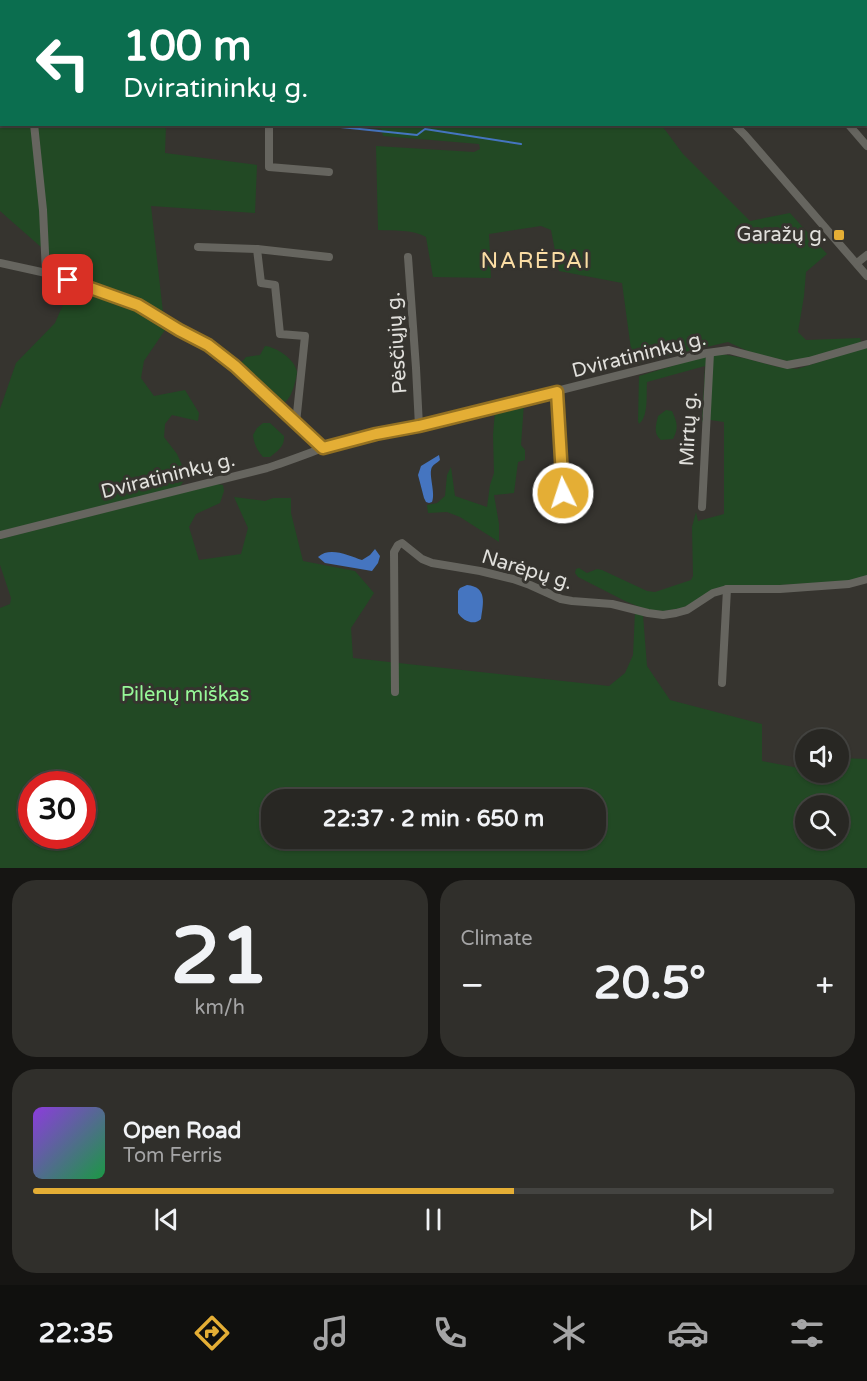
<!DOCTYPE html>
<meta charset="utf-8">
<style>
:root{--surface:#282723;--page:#302f2b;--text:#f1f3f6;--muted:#a5a5a6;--line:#444441;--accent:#e4ae35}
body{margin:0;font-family:"Varela Round",sans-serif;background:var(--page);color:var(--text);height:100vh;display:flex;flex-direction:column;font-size:22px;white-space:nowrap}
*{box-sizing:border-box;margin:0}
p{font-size:20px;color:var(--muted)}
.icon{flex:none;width:33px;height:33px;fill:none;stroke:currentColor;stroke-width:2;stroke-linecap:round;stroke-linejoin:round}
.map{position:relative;height:868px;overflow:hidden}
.drawer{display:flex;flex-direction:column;gap:12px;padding:12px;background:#161513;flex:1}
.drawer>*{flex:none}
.top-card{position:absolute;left:0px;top:0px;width:867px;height:126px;box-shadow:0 2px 4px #0004,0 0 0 2px var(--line);background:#0b6e4f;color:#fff;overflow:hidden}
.tools{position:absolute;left:795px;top:729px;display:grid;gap:12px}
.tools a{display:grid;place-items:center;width:54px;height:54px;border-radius:50%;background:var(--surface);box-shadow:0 2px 4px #0004,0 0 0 2px var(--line);font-size:30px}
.speed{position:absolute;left:18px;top:771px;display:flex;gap:12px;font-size:30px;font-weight:700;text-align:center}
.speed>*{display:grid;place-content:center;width:78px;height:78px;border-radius:50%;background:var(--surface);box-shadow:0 2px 4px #0004,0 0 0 2px var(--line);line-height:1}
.speed .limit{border:9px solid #d22;background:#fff;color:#111}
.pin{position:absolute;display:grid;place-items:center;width:51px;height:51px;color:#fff;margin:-26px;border-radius:12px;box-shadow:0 3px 9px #0006}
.me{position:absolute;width:66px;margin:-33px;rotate:356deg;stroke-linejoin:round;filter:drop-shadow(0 0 4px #0008)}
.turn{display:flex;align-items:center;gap:21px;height:126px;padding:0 24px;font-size:27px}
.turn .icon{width:78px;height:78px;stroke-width:2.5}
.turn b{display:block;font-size:42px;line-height:51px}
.big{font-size:45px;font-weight:700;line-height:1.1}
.drawer .widget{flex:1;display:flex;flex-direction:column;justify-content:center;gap:9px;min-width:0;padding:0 21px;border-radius:24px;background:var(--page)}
.drawer .dial{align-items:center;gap:0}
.dial b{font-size:78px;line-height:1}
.song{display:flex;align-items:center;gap:18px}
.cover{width:72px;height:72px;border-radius:9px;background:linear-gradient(135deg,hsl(270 70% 55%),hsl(140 70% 35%))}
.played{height:6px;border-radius:3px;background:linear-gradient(90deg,var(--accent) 60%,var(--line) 60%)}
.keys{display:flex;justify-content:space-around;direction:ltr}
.heat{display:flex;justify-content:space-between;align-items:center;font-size:33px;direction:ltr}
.drawer .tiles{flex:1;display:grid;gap:12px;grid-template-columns:1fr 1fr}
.widget:last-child{grid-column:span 2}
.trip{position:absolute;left:261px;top:789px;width:345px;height:60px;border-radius:24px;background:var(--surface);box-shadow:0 2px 4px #0004,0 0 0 2px var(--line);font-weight:700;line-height:60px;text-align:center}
.tabs{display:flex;height:96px;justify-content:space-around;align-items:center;background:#10100e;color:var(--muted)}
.tabs .icon{width:42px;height:42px}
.tabs .on{color:var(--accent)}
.tabs b{font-size:27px;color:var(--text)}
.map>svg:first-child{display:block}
.green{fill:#224924;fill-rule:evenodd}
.water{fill:#4575c0}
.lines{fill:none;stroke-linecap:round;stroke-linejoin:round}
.stream{stroke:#4575c0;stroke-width:2}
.street{stroke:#66655f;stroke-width:8}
.route-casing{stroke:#947122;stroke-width:15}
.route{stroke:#e4ae35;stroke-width:10}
.poi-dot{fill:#e4ae35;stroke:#36342f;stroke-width:2}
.labels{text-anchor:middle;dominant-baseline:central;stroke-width:6;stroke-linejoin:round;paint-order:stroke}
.poi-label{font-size:20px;fill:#e1e0dc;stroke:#36342f;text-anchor:end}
.street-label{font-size:20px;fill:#e1e0dc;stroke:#36342f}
.park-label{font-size:20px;fill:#97f898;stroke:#36342f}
.quarter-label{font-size:22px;letter-spacing:1.5px;fill:#fbdda4;stroke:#36342f}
</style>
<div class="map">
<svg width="867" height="868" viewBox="0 0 867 868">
<rect width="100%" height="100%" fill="#36342f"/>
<!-- green -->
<g class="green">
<polygon points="0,0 344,0 344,1 2,2 2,124 166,125 165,153 257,165 255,213 151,206 165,330 144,361 141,378 154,396 185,390 199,413 198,421 172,415 165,424 164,437 177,454 187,476 177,491 0,535 0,409 16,363 55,323 75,277 0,211"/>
<path d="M444,124l28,4 2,-4 189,1v2l20,27 67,67 40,-8 37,41 -21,18 -2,24 -6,36 8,8 54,-2 2,6 -70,18 -40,-9 -24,-11 -95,22 -11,-81 -63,-12 -8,-41 -10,-4 -52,8 2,44 -58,-1 -7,-40c-13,-8 -33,-6 -48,-7l-2,-84 98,6 6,-3 -1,-5 -96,-8 -2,-7 -43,-4z"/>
<path d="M265,346c11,1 30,13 32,26 0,4 -2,10 -3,14 -3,9 -5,14 -13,19l-34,-31 -7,-10 6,-7 14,-2z"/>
<path d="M867,347v230l-19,4 -101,6 -53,15 -12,6 -18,3 -17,-1 -22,-9 -47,-24 -3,-4 1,-4 3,-1 8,5 10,-4 5,1 45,21 8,1 36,-12 2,-4 -1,-49 4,-15 2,9 26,-7v-92l-14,-2 -8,2 3,-56 -58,16c-1,12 2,34 -8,42l-1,-3 1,-45 63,-19 20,-3 22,4 34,9 19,2z"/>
<polygon points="524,403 521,445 525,450 525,460 518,462 514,493 494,495 499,524 499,542 460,517 447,512 428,513 427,505 437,503 445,496 447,475 451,467 455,496 487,507 490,485 494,473 493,435 495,411"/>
<path d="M666,410l6,1c5,11 7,17 1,28l-12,1c-8,-6 -5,-15 -3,-24z"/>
<path d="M263,423h7l14,13c1,10 -6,15 -14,21h-7c-6,-7 -9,-13 -10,-22l4,-7z"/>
<path d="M217,484l6,1 1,6 -4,12 -24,11 -7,13 10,33 42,-6 7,-26 -14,-31 31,4 8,-3h18v15l12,48 52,10 19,22 -23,35 2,30 256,28 16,-13 8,-18 2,-43 8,3 4,51 23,34 92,24v37l42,8 1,-3 1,6h32l1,-14 28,1v109h-867v-260l10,-4 1,-6 -11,-33v-26zM32,784h50v52h-50zM272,800h324v38h-324zM806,806h32v32h-32z"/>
</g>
<!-- water -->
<g class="water">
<path d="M439,455l1,5c-3,3 -6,4 -8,7 -4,7 4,26 0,35l-3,1 -3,-1 -2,-4 -6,-23 3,-9z"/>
<path d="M375,549l5,7 -2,7 -6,8 -47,-8 -7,-6c12,-11 31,-1 44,3l8,-5z"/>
<path d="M467,585c21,2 16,19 14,34 -7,7 -18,2 -23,-6v-22l2,-3z"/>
</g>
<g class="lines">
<!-- stream -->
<g class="stream">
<polyline points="0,100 2,100"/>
<polyline points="312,124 417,135 425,129 521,144"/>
</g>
<!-- street -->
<g class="street">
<polyline points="28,0 28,2"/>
<polyline points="268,0 268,2"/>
<polyline points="422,0 424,2"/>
<polyline points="610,0 610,2"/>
<polyline points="34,124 43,210 46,273"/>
<polyline points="269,124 269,167 329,172"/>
<polyline points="734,124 745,135 867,276"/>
<polyline points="848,124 867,146"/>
<polyline points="198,247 257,249 329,257"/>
<polyline points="257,249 261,283 275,285 280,334 305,336 296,423"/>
<polyline points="408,257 416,368 419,426"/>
<polyline points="0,263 46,273 138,305 208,346 235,366 323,448"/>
<polyline points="857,263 867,255"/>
<polyline points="557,392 563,493"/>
<polyline points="702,507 710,353"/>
<path d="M0,535l267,-67c19,-6 37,-13 56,-20 36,-13 77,-18 115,-27 90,-23 179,-45 269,-68l22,-3 58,15 22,-4 58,-17"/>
<polyline points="722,683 727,589"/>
<polyline points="395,692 394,552 398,545 402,543 422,559 432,563 480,571 513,579 530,585 561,599 572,601 612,604 648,613 663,615 676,613 687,610 713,593 727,589 780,589 849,584 867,579"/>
</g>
</g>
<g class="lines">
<defs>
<polyline id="route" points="68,280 138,305 179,330 208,345 235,366 323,448 376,434 419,426 557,392 563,493"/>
</defs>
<!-- route casing -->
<use href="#route" class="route-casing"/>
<!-- route -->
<use href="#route" class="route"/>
</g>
<!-- markers -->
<rect class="poi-dot" x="833" y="229" width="12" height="12" rx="3"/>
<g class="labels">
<!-- poi labels -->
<g class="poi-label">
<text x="827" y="235">Garažų g.</text>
</g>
<!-- street labels -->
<g class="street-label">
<text transform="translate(397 343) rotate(-94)">Pėsčiųjų g.</text>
<text transform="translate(639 355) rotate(-14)">Dviratininkų g.</text>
<text transform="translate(689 429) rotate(-87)">Mirtų g.</text>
<text transform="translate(168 476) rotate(-14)">Dviratininkų g.</text>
<text transform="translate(527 570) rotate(17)">Narėpų g.</text>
</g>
<!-- park labels -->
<g class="park-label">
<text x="185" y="695">Pilėnų miškas</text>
</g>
<!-- quarter labels -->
<g class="quarter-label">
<text x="536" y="261">NARĖPAI</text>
</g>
</g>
</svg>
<div class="tools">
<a><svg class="icon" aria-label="sound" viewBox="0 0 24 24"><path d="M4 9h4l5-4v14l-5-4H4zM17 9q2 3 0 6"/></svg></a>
<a><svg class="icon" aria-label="search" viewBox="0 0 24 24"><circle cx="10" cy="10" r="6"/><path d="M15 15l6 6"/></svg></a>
</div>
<div class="speed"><div class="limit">30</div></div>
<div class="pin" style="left:68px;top:280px;background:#d93025"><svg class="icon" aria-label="arrive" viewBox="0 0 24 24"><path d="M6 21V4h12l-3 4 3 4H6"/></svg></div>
<svg class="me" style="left:563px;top:493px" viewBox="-20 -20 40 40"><circle r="17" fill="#e4ae35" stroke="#fff" stroke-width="3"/><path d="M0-11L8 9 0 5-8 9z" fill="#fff"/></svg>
<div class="trip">22:37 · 2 min · 650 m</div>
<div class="top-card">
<div class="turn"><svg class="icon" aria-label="left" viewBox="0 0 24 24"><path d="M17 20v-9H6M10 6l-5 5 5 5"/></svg><div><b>100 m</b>Dviratininkų g.</div></div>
</div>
</div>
<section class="drawer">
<div class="tiles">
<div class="widget dial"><b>21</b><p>km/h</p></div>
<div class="widget"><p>Climate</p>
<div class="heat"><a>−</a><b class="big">20.5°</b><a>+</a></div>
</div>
<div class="widget">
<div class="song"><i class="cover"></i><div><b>Open Road</b><p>Tom Ferris</p></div></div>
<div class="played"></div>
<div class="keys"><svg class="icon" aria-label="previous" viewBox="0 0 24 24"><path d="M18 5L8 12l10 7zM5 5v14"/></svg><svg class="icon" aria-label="pause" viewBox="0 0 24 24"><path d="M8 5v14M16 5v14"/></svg><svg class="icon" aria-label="next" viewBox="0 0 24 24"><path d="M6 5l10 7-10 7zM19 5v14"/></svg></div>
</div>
</div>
</section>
<nav class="tabs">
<b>22:35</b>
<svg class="icon on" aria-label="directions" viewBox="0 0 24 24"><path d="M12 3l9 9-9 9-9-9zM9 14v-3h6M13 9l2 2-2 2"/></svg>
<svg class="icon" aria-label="music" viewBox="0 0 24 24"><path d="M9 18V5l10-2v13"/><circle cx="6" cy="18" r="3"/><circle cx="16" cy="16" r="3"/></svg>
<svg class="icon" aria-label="phone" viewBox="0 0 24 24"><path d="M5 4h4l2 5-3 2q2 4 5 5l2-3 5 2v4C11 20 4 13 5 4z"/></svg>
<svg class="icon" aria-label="climate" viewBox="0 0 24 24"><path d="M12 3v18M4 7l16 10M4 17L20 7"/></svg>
<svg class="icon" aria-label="car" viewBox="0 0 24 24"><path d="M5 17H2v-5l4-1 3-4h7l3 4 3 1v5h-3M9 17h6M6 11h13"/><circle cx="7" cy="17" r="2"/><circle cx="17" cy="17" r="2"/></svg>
<svg class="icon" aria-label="filters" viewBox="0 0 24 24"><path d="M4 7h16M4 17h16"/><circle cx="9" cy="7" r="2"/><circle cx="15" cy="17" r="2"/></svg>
</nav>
